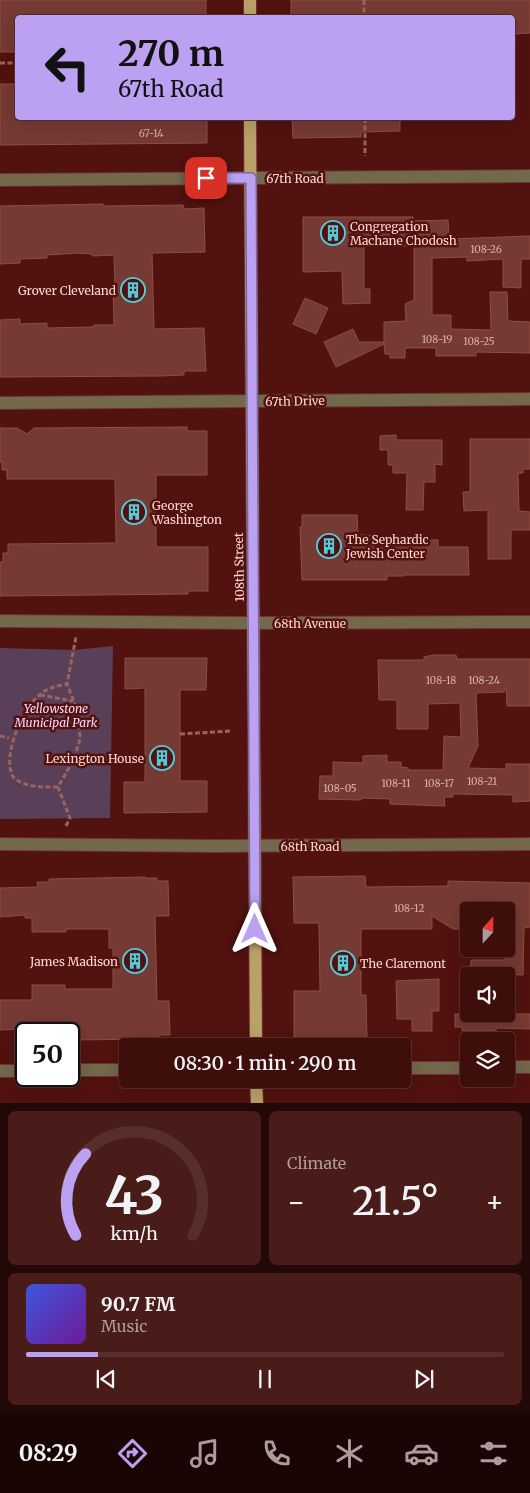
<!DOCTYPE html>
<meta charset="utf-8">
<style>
:root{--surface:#3e0e0b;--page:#491c19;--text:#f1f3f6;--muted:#ad9c9d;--line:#572e2c;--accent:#bca0f2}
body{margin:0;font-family:Merriweather,serif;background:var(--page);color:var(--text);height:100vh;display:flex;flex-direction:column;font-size:19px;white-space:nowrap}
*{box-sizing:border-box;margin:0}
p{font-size:16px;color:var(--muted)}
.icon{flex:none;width:28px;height:28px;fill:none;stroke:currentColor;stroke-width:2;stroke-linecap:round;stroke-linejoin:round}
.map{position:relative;height:1103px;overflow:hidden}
.side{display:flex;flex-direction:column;gap:8px;padding:8px;background:#220806;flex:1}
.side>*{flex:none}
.hud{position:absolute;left:15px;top:15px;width:500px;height:105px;border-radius:5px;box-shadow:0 5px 20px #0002,0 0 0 1px var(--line);background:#bca0f2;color:#111;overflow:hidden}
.needle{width:32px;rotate:21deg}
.tools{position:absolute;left:460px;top:902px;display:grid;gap:10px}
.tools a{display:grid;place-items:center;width:55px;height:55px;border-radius:5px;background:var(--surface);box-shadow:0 5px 20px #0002,0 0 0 1px var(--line);font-size:25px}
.speed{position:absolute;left:15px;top:1022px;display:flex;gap:10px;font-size:25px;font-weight:700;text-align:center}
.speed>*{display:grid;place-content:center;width:65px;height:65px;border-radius:50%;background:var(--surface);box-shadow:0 5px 20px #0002,0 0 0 1px var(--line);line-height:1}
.speed .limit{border:2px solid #111;border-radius:8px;background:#fff;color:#111}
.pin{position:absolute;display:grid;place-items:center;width:42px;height:42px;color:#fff;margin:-21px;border-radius:10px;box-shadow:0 2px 8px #0006}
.me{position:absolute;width:55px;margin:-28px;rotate:0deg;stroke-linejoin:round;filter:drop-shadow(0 0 4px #0008)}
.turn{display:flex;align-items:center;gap:18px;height:105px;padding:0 20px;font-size:22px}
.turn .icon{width:65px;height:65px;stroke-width:2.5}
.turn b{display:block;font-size:35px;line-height:42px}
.big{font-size:38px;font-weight:600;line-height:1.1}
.side .card{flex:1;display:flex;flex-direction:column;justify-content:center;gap:8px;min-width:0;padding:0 18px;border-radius:8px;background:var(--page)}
.side .dial{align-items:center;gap:0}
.dial svg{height:130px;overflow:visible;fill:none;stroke:var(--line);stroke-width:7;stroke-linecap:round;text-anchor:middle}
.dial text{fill:var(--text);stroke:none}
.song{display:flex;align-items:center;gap:15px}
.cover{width:60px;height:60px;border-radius:8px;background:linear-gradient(135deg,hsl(230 70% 55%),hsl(280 70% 35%))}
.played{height:5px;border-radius:2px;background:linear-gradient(90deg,var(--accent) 15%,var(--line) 15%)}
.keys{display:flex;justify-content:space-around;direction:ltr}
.heat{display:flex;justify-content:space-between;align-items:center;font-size:28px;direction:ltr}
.side .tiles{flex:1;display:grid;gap:8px;grid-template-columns:1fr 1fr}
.card:last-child{grid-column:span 2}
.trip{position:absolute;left:119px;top:1038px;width:292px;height:50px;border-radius:5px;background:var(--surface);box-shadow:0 5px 20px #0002,0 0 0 1px var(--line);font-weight:600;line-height:50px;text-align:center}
.dock{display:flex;height:80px;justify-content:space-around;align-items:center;background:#190604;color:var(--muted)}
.dock .icon{width:35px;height:35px}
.dock .selected{color:var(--accent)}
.dock b{font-size:22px;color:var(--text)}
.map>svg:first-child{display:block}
.green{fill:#593f58}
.building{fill:#753a33;stroke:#924c44}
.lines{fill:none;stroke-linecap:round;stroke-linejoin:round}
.minor-casing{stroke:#6e312e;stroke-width:14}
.major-casing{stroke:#6e312e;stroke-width:14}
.path{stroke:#9a635f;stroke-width:3;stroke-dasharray:5 2.5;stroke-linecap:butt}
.minor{stroke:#73674c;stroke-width:12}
.major{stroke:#baa168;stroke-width:12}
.route-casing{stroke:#7a689d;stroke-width:12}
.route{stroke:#bca0f2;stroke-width:9}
.labels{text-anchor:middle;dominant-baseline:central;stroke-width:5;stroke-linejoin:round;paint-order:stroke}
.number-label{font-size:10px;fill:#dcaea8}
.street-label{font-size:12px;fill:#ffd5cf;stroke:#52120f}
.poi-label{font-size:12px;fill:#ffd5cf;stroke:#52120f;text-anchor:start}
.park-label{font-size:12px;font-style:italic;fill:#fed5fc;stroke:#52120f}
</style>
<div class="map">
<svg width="530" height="1103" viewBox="0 0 530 1103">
<rect width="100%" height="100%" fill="#52120f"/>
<!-- green -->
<polygon class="green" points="113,646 110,818 0,819 0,648 74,650"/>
<!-- building -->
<g class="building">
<polygon points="0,0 206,0 206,18 18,18 18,52 0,52"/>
<polygon points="291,0 530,0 530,33 513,34 513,18 291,18"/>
<polygon points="0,84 18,84 18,118 207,118 207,143 0,145"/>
<polygon points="292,118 400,118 400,131 361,132 361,137 293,138"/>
<polygon points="103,204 103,206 183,205 184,209 204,208 205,252 152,253 154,329 204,328 206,371 184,371 184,375 160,376 0,377 0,320 20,319 20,324 47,323 47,328 92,327 95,325 114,325 113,288 115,288 114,255 93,256 91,254 79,253 47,255 47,258 20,259 20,263 0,264 0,206"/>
<polygon points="303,217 413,217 413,221 448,220 449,239 530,236 530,259 521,259 521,288 503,287 503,259 467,261 467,257 432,258 432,315 451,315 451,329 491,330 490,292 507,292 508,321 530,322 530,353 476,352 476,356 436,356 436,348 405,348 405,358 390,358 390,354 385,354 384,344 336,367 324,342 353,329 359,342 384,342 384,322 406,321 405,304 414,300 414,246 364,246 364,289 370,289 370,303 343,304 342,271 303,272"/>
<polygon points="305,298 328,308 316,334 293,324"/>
<polygon points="187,427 187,431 207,431 207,475 156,475 156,547 208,547 208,591 188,591 188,594 0,596 0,562 3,562 3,553 8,553 8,544 116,543 115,479 7,479 7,470 2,470 2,462 0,462 0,428 17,428 27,434 34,428"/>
<polygon points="396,435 396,440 442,440 442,465 435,464 435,482 424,482 423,510 406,510 407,473 393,473 393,465 388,465 388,450 380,450 380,436"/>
<polygon points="470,439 530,439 530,469 523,469 523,473 518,473 519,511 530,512 530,530 511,530 511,559 488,559 488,510 464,511 463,492 470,492"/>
<polygon points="302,515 357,515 358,535 414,536 413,540 438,540 438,547 468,547 469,575 404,575 404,576 387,576 387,580 302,580 300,527 302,527"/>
<polygon points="434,655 456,655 457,659 530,659 530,706 507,706 506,687 504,692 476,693 478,746 468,768 506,769 506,764 530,764 530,801 513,802 513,795 453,794 453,797 444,797 445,806 390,804 390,799 361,798 361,800 319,799 320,776 333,776 333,762 363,763 363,756 387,755 387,762 401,762 401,767 408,768 408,770 443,770 444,736 461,737 460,703 428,704 428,729 397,729 397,700 379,700 378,660 424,660 424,657"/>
<polygon points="125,658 207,658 206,690 180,690 180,781 207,781 207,812 124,813 124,782 145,782 145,688 125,689"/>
<polygon points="365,876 366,887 448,886 448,881 530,883 530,927 524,928 523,975 470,973 471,960 505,960 506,911 469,911 469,922 460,929 453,929 432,916 432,929 361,929 361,995 366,995 367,1038 294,1038 294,991 320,991 319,923 294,923 293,877"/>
<polygon points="145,877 145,878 157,878 157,881 168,881 169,916 155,916 157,1001 169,1001 170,1035 159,1035 159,1039 69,1040 69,1034 39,1034 39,1031 26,1031 26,1029 0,1030 0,1000 32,1000 32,985 65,985 65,989 113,989 113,948 109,948 109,929 66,929 66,932 32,932 32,918 25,918 25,915 0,917 0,888 38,887 37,882 49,882 49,879"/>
<polygon points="439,979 439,1011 432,1011 432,1031 412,1031 412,1019 397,1019 396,981"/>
<polygon points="455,1014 530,1014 530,1029 496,1028 496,1031 462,1031 462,1027 455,1027"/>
</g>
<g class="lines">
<defs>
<g id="minor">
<polyline points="0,180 530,176"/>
<polyline points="0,403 530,399"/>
<polyline points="0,621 253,623 530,622"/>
<polyline points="0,844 216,846 530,844"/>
<polyline points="506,1067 530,1067"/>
<polyline points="402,1068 469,1068"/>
<polyline points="69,1070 128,1070"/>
<polyline points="0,1071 26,1071"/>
</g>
<g id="major">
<polyline points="250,0 250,18"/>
<polyline points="250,118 256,1046"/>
<polyline points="256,1079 257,1103"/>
</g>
</defs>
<!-- minor casing -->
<use href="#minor" class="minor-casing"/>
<!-- major casing -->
<use href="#major" class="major-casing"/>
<!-- path -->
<g class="path">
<polyline points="364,0 364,18"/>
<polyline points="0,63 18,63"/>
<polyline points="365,118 365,156"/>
<polyline points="40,695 73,701"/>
<polyline points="180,734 232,731"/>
<polyline points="0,736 9,738"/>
<path d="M58,787c-16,0 -31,1 -44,-9 -14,-19 9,-72 28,-85 7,-6 16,-7 25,-9"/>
<polyline points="66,826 70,818 58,787 74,759 80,739 79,714 67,684 76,637"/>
</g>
<!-- minor -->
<use href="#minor" class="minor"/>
<!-- major -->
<use href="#major" class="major"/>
</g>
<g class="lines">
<defs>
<polyline id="route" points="206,178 251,178 255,929"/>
</defs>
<!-- route casing -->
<use href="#route" class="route-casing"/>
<!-- route -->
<use href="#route" class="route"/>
</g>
<!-- icons -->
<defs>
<symbol id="building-ring" viewBox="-11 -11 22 22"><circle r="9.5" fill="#52120f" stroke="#53cbdb" stroke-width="1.5"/><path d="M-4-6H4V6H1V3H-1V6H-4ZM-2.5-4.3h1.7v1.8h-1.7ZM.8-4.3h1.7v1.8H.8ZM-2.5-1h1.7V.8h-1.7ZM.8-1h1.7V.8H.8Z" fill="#53cbdb"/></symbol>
</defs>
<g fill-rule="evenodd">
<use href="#building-ring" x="319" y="219" width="28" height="28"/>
<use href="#building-ring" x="119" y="276" width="28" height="28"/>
<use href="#building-ring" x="120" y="498" width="28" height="28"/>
<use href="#building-ring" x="315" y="532" width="28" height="28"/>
<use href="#building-ring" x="148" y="744" width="28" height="28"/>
<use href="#building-ring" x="121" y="947" width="28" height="28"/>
<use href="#building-ring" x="329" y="949" width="28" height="28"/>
</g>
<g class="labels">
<!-- number labels -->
<g class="number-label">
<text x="151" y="133">67-14</text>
<text x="486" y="249">108-26</text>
<text x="437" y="339">108-19</text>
<text x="479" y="341">108-25</text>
<text x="441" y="680">108-18</text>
<text x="484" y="680">108-24</text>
<text x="482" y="781">108-21</text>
<text x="396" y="783">108-11</text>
<text x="439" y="783">108-17</text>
<text x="340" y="788">108-05</text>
<text x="409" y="908">108-12</text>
</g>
<!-- street labels -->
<g class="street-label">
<text x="295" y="178">67th Road</text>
<text transform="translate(295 401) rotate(-1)">67th Drive</text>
<text transform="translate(239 567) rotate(-91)">108th Street</text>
<text x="310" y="623">68th Avenue</text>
<text x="310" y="846">68th Road</text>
</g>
<!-- poi labels -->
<g class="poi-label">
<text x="350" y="226">Congregation<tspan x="350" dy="14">Machane Chodosh</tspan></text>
<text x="116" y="290" text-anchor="end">Grover Cleveland</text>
<text x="152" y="505">George<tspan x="152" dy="14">Washington</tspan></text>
<text x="346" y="539">The Sephardic<tspan x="346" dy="14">Jewish Center</tspan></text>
<text x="144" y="758" text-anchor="end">Lexington House</text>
<text x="118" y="961" text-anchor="end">James Madison</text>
<text x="360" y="963">The Claremont</text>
</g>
<!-- park labels -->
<g class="park-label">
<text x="56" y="708">Yellowstone<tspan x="56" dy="14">Municipal Park</tspan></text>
</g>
</g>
</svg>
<div class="tools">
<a><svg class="needle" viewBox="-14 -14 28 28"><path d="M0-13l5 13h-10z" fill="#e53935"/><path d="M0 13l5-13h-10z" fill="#ad9c9d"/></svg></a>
<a><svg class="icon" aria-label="sound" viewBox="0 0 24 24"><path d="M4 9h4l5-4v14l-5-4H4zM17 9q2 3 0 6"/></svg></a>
<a><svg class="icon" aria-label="layers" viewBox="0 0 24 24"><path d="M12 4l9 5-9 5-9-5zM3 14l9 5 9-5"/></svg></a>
</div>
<div class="speed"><div class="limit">50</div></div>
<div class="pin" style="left:206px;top:178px;background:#d93025"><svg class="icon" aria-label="arrive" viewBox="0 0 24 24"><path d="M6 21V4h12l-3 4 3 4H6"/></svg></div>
<svg class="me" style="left:255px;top:929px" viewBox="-20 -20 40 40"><path d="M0-17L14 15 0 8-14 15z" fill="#bca0f2" stroke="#fff" stroke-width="4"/></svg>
<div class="trip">08:30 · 1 min · 290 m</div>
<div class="hud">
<div class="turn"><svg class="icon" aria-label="left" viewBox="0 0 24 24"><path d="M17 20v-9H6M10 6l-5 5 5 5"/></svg><div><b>270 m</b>67th Road</div></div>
</div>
</div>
<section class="side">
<div class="tiles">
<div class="card dial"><svg viewBox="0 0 100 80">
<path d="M14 69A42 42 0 1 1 86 69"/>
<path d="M14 69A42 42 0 0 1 20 19" stroke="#bca0f2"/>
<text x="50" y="56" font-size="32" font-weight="700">43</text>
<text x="50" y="72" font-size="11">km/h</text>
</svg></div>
<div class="card"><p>Climate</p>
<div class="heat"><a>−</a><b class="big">21.5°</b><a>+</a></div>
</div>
<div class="card">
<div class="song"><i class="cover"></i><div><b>90.7 FM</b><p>Music</p></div></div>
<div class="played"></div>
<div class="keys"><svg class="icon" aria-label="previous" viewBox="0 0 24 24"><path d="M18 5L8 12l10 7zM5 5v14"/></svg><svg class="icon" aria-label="pause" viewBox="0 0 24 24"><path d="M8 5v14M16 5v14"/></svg><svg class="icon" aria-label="next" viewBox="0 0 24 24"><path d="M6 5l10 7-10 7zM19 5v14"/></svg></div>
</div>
</div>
</section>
<nav class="dock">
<b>08:29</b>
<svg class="icon selected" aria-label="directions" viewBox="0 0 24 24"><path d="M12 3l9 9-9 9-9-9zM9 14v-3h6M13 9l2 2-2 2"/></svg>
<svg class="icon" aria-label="music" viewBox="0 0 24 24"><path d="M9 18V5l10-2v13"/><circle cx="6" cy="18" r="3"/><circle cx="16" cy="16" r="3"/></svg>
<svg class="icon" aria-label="phone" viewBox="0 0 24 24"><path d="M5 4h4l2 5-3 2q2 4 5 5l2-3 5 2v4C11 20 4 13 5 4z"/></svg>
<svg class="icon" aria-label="climate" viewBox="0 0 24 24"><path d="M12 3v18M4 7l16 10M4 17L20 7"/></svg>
<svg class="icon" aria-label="car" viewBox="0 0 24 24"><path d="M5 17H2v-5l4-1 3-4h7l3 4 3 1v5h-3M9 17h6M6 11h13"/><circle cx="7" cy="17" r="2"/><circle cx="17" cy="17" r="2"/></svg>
<svg class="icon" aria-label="filters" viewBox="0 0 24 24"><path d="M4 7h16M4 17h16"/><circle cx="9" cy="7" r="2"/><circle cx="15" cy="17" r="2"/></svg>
</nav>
